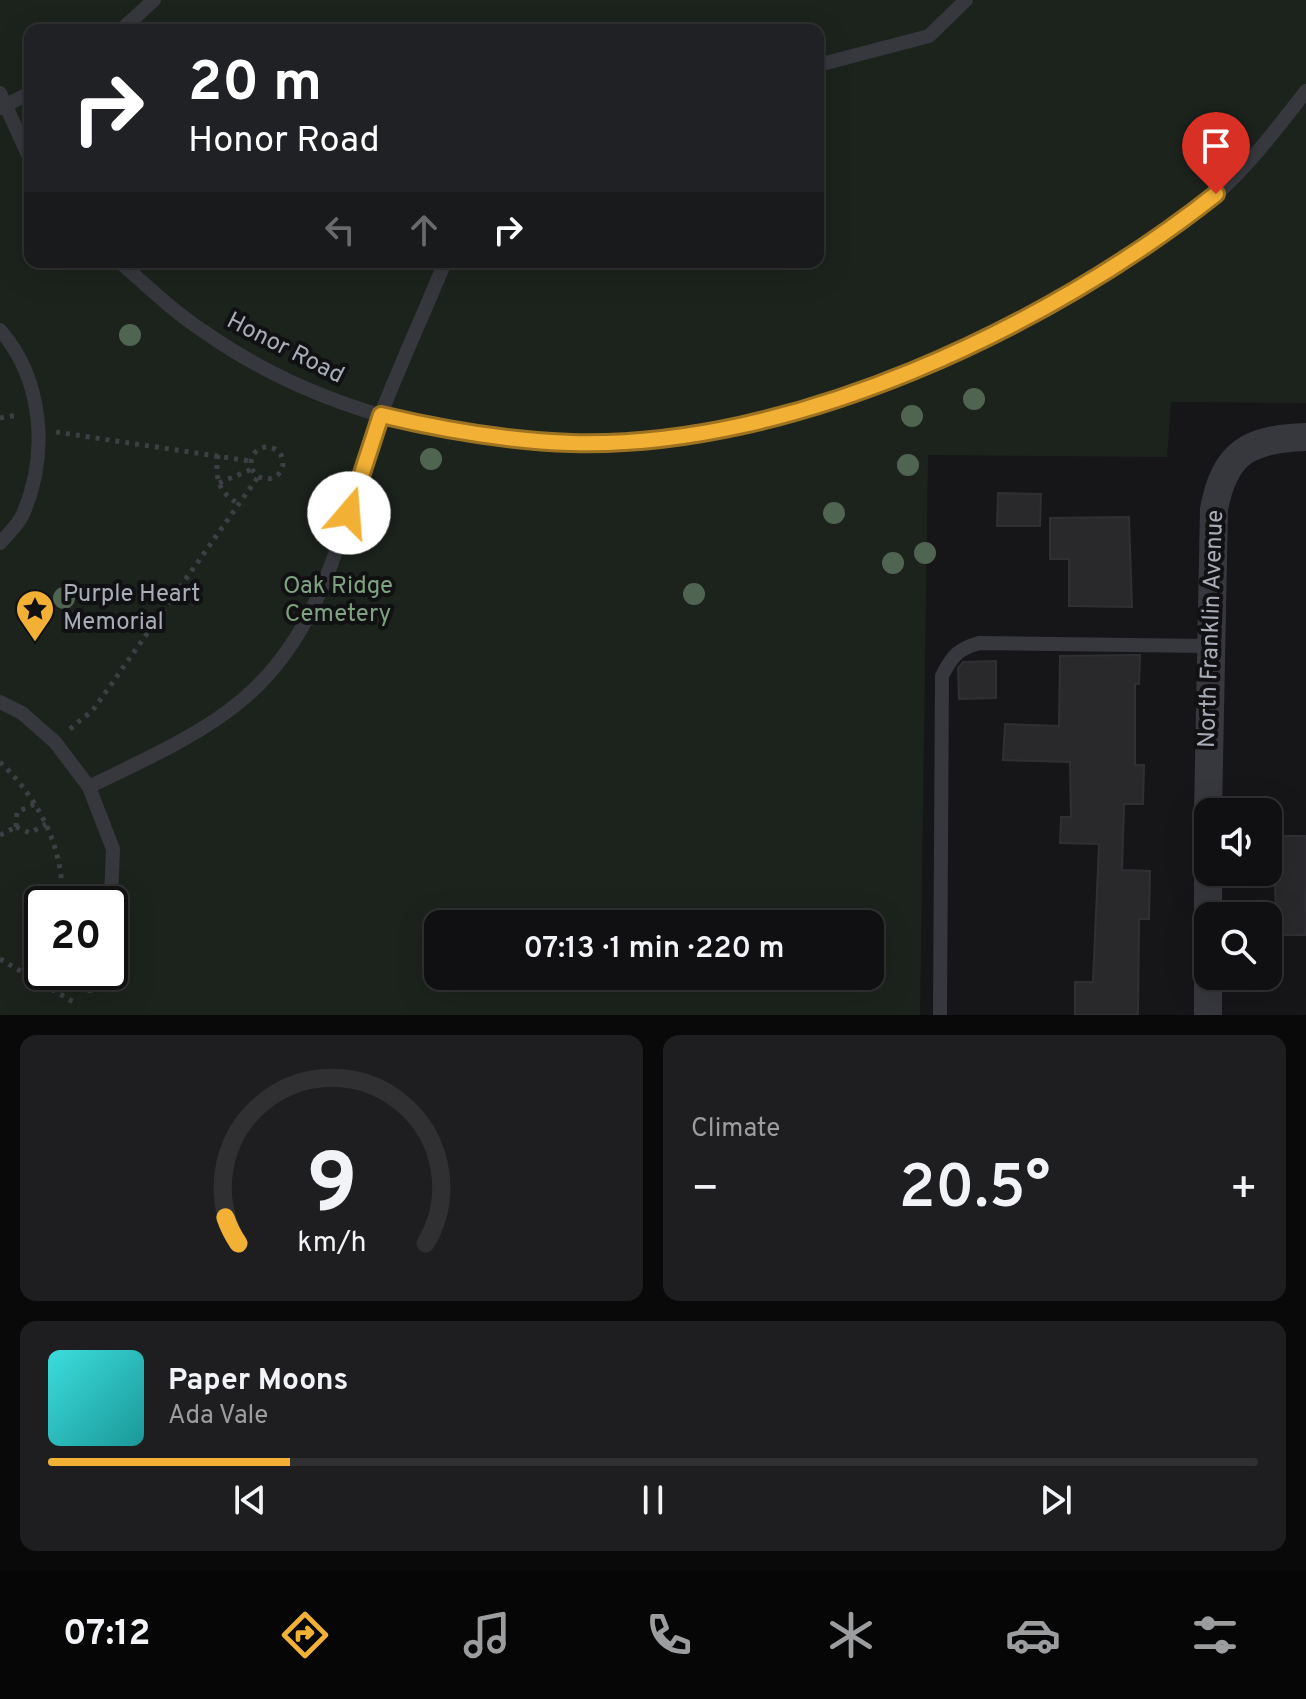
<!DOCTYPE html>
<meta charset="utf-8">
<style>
:root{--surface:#101012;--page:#1e1e20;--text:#f1f3f6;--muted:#9c9d9f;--line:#303032;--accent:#f2b134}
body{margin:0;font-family:Overpass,sans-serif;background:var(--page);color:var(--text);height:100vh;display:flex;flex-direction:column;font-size:30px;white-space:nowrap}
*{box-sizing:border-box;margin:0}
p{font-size:26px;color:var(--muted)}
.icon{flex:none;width:44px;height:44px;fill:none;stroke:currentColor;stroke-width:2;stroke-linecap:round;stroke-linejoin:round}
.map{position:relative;height:1015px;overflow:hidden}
.details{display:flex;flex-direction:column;gap:20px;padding:20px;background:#09090a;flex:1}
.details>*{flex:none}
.top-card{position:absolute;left:24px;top:24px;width:800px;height:244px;border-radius:16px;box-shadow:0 8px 32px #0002,0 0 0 2px var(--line);background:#202124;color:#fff;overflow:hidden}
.fabs{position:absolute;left:1194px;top:798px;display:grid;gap:16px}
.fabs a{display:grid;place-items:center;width:88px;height:88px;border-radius:16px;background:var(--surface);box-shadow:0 8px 32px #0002,0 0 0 2px var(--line);font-size:40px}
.speed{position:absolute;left:24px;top:886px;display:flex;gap:16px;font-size:40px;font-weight:700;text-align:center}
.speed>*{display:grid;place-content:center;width:104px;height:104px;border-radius:50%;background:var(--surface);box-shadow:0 8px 32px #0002,0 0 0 2px var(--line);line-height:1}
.speed .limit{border:4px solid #111;border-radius:12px;background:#fff;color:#111}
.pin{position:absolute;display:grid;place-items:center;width:68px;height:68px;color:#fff;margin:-82px -34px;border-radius:50% 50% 50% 0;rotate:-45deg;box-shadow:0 0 8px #0007}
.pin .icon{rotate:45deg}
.me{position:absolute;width:88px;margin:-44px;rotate:18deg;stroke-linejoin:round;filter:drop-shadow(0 0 6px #0008)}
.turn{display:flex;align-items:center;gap:28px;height:168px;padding:0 32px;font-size:36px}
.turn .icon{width:104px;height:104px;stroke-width:2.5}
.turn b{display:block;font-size:56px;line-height:68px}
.lanes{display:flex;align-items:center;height:76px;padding:0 32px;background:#0003;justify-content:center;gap:40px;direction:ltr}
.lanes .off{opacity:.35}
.big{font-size:60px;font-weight:600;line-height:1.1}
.details .card{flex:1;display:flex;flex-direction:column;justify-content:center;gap:12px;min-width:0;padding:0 28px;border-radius:16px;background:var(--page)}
.details .dial{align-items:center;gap:0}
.dial svg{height:208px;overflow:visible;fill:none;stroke:var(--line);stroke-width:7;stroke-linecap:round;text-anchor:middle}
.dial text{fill:var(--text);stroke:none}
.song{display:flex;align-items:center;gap:24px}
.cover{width:96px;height:96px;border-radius:12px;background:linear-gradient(135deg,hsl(180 70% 55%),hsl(180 70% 35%))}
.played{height:8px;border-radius:4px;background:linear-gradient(90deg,var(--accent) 20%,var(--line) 20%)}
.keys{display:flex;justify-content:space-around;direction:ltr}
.heat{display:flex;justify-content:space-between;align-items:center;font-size:44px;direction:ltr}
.details .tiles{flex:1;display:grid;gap:20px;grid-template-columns:1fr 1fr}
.card:last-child{grid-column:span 2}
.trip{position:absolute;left:424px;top:910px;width:460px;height:80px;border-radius:16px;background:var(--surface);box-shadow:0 8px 32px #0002,0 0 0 2px var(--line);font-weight:600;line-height:80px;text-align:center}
.tab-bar{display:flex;height:128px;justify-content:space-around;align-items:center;background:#060607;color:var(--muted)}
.tab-bar .icon{width:56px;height:56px}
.tab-bar .on{color:var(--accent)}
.tab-bar b{font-size:36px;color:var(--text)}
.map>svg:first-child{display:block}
.green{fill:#1c231d;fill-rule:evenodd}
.building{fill:#29292c;stroke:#303034;stroke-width:2}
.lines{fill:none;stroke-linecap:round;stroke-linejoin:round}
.path{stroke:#3d3f44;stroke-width:5;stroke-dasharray:4 6;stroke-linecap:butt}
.service{stroke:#37383d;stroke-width:14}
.minor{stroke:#37383d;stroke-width:28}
.tree{fill:#506452}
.route-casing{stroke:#9d7322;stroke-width:20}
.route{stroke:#f2b134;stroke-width:14}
.labels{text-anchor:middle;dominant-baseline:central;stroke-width:8;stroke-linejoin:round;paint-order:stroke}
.street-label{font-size:24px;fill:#a8adb8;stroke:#111113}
.park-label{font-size:24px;fill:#7fa381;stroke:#111113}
.poi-label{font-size:24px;fill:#a8adb8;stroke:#111113;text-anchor:start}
</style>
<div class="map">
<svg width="1306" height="1015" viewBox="0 0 1306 1015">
<rect width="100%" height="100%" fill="#161618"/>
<!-- green -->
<path class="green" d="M0,0h1306v403l-135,-1 -4,55 -239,-2 -8,560h-920zM30,30h788v232h-788zM42,904h68v68h-68zM438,924h432v52h-432z"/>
<!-- building -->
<g class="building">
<polygon points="998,493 1041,494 1040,526 997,526"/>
<polygon points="1129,517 1132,607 1069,606 1069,559 1050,559 1050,518"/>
<polygon points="1140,655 1139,684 1135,684 1135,765 1144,765 1143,804 1124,804 1122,870 1150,871 1149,919 1139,919 1138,1015 1075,1015 1075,982 1093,982 1099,844 1060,843 1061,817 1071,817 1070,762 1003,760 1005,724 1059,726 1060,656"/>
<polygon points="996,661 996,698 959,699 958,668 963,662"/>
<polygon points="1273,836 1306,836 1306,935 1277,935"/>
</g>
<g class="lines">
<!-- path -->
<g class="path">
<polyline points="0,418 19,415"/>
<polyline points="56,432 250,461"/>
<circle cx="267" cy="463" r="16"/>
<path d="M218,455c-3,24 0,37 21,49"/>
<polyline points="219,483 252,469"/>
<polyline points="70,729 93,710 258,477"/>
<path d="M0,762c39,37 65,87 62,142"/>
<polyline points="16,827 17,812 35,804"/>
<polyline points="16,827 30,833 46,824"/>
<polyline points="0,835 16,827"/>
<polyline points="0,959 75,1003"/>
<polyline points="36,982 42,969"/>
</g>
<!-- service -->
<g class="service">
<polyline points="121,30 154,0"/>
<polyline points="818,65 929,36 966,0"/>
<polyline points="0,93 30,159"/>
<polyline points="0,108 30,93"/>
<path d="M120,262c27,24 53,49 83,69 139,98 329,131 495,104 90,-15 173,-48 256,-84 92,-40 182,-89 259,-154 35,-30 65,-70 93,-106"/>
<path d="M0,330c43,49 49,124 23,184 -4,10 -15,20 -23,29"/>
<polyline points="0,702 22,713 55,742 89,787 113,849 110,920"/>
<path d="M89,787c52,-26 109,-50 153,-87 87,-72 102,-187 139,-286 20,-51 43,-101 64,-152"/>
<polyline points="90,986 96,972"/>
<path d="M940,1015l2,-339c10,-20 16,-27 37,-33l229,3"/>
</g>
<!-- minor -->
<g class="minor">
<path d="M1208,812l6,-303c11,-58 36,-70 92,-72"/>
<polyline points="1208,916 1208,872"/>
<polyline points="1208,1015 1208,976"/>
</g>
</g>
<!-- trees -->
<g class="tree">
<circle cx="130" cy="335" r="11"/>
<circle cx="974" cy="399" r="11"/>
<circle cx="912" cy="416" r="11"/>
<circle cx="431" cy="459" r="11"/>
<circle cx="908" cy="465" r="11"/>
<circle cx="834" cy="513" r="11"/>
<circle cx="925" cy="553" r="11"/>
<circle cx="893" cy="563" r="11"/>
<circle cx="694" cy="594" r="11"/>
<circle cx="64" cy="598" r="11"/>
</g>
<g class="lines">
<defs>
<path id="route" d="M349,513l32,-98c63,15 126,26 191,28 219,6 475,-115 644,-249"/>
</defs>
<!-- route casing -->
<use href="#route" class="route-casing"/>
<!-- route -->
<use href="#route" class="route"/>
</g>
<!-- icons -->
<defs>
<symbol id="sight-pin" viewBox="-11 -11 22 30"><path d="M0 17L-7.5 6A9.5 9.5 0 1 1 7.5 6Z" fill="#f2b134" stroke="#111113"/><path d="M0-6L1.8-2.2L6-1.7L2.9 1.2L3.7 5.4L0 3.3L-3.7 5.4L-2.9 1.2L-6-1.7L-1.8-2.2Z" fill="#111"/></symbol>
</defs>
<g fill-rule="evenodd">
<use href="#sight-pin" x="13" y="587" width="44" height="60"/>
</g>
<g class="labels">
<!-- street labels -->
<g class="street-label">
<text transform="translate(285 349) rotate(27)">Honor Road</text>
<text transform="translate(1212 629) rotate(-88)">North Franklin Avenue</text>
</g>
<!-- park labels -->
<g class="park-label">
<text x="338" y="587">Oak Ridge<tspan x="338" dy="28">Cemetery</tspan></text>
</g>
<!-- poi labels -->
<g class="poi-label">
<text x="63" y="595">Purple Heart<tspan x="63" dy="28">Memorial</tspan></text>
</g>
</g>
</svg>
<div class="fabs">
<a><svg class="icon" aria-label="sound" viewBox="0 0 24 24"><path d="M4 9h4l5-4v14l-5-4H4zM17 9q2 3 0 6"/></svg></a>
<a><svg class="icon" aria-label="search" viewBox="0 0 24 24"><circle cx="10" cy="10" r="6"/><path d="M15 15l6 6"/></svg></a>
</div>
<div class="speed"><div class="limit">20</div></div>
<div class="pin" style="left:1216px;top:194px;background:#d93025"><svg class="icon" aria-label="arrive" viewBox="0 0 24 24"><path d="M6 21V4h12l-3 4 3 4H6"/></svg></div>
<svg class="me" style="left:349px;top:513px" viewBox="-20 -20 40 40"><circle r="19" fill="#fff"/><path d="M0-13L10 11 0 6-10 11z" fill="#f2b134"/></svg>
<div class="trip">07:13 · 1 min · 220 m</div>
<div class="top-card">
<div class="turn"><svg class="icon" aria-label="right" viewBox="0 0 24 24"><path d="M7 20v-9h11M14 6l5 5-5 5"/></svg><div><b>20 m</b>Honor Road</div></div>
<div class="lanes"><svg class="icon off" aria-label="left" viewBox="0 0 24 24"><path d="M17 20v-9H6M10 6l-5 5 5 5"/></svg><svg class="icon off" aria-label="ahead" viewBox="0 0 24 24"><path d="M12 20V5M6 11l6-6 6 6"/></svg><svg class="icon" aria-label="right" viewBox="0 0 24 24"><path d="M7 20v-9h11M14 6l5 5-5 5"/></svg></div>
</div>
</div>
<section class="details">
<div class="tiles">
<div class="card dial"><svg viewBox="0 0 100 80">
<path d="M14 69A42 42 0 1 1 86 69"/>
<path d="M14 69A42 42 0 0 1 9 59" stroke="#f2b134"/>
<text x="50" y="56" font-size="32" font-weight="700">9</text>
<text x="50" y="72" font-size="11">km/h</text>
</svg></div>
<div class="card"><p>Climate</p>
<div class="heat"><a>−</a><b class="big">20.5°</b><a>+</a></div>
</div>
<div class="card">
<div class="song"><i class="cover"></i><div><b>Paper Moons</b><p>Ada Vale</p></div></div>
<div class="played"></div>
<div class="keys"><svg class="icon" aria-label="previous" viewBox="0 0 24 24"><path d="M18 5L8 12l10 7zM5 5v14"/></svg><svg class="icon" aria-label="pause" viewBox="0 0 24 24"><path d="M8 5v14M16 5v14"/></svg><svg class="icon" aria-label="next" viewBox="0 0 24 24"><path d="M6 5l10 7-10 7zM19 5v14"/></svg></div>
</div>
</div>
</section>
<nav class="tab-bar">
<b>07:12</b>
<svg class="icon on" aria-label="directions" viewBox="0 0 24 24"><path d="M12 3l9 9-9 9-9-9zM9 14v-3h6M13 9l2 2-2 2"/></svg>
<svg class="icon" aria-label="music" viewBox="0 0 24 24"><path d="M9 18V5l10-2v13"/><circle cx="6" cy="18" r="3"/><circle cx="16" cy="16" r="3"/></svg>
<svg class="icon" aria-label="phone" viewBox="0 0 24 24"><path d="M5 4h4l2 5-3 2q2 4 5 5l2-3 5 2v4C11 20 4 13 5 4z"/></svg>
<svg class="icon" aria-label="climate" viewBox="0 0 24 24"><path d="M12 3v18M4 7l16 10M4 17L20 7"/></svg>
<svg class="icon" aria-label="car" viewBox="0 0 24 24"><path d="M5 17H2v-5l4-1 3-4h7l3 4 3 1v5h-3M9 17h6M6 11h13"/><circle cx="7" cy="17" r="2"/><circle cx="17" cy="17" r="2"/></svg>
<svg class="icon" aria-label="filters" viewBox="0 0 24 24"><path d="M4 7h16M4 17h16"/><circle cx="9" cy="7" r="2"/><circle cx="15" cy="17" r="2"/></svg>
</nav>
